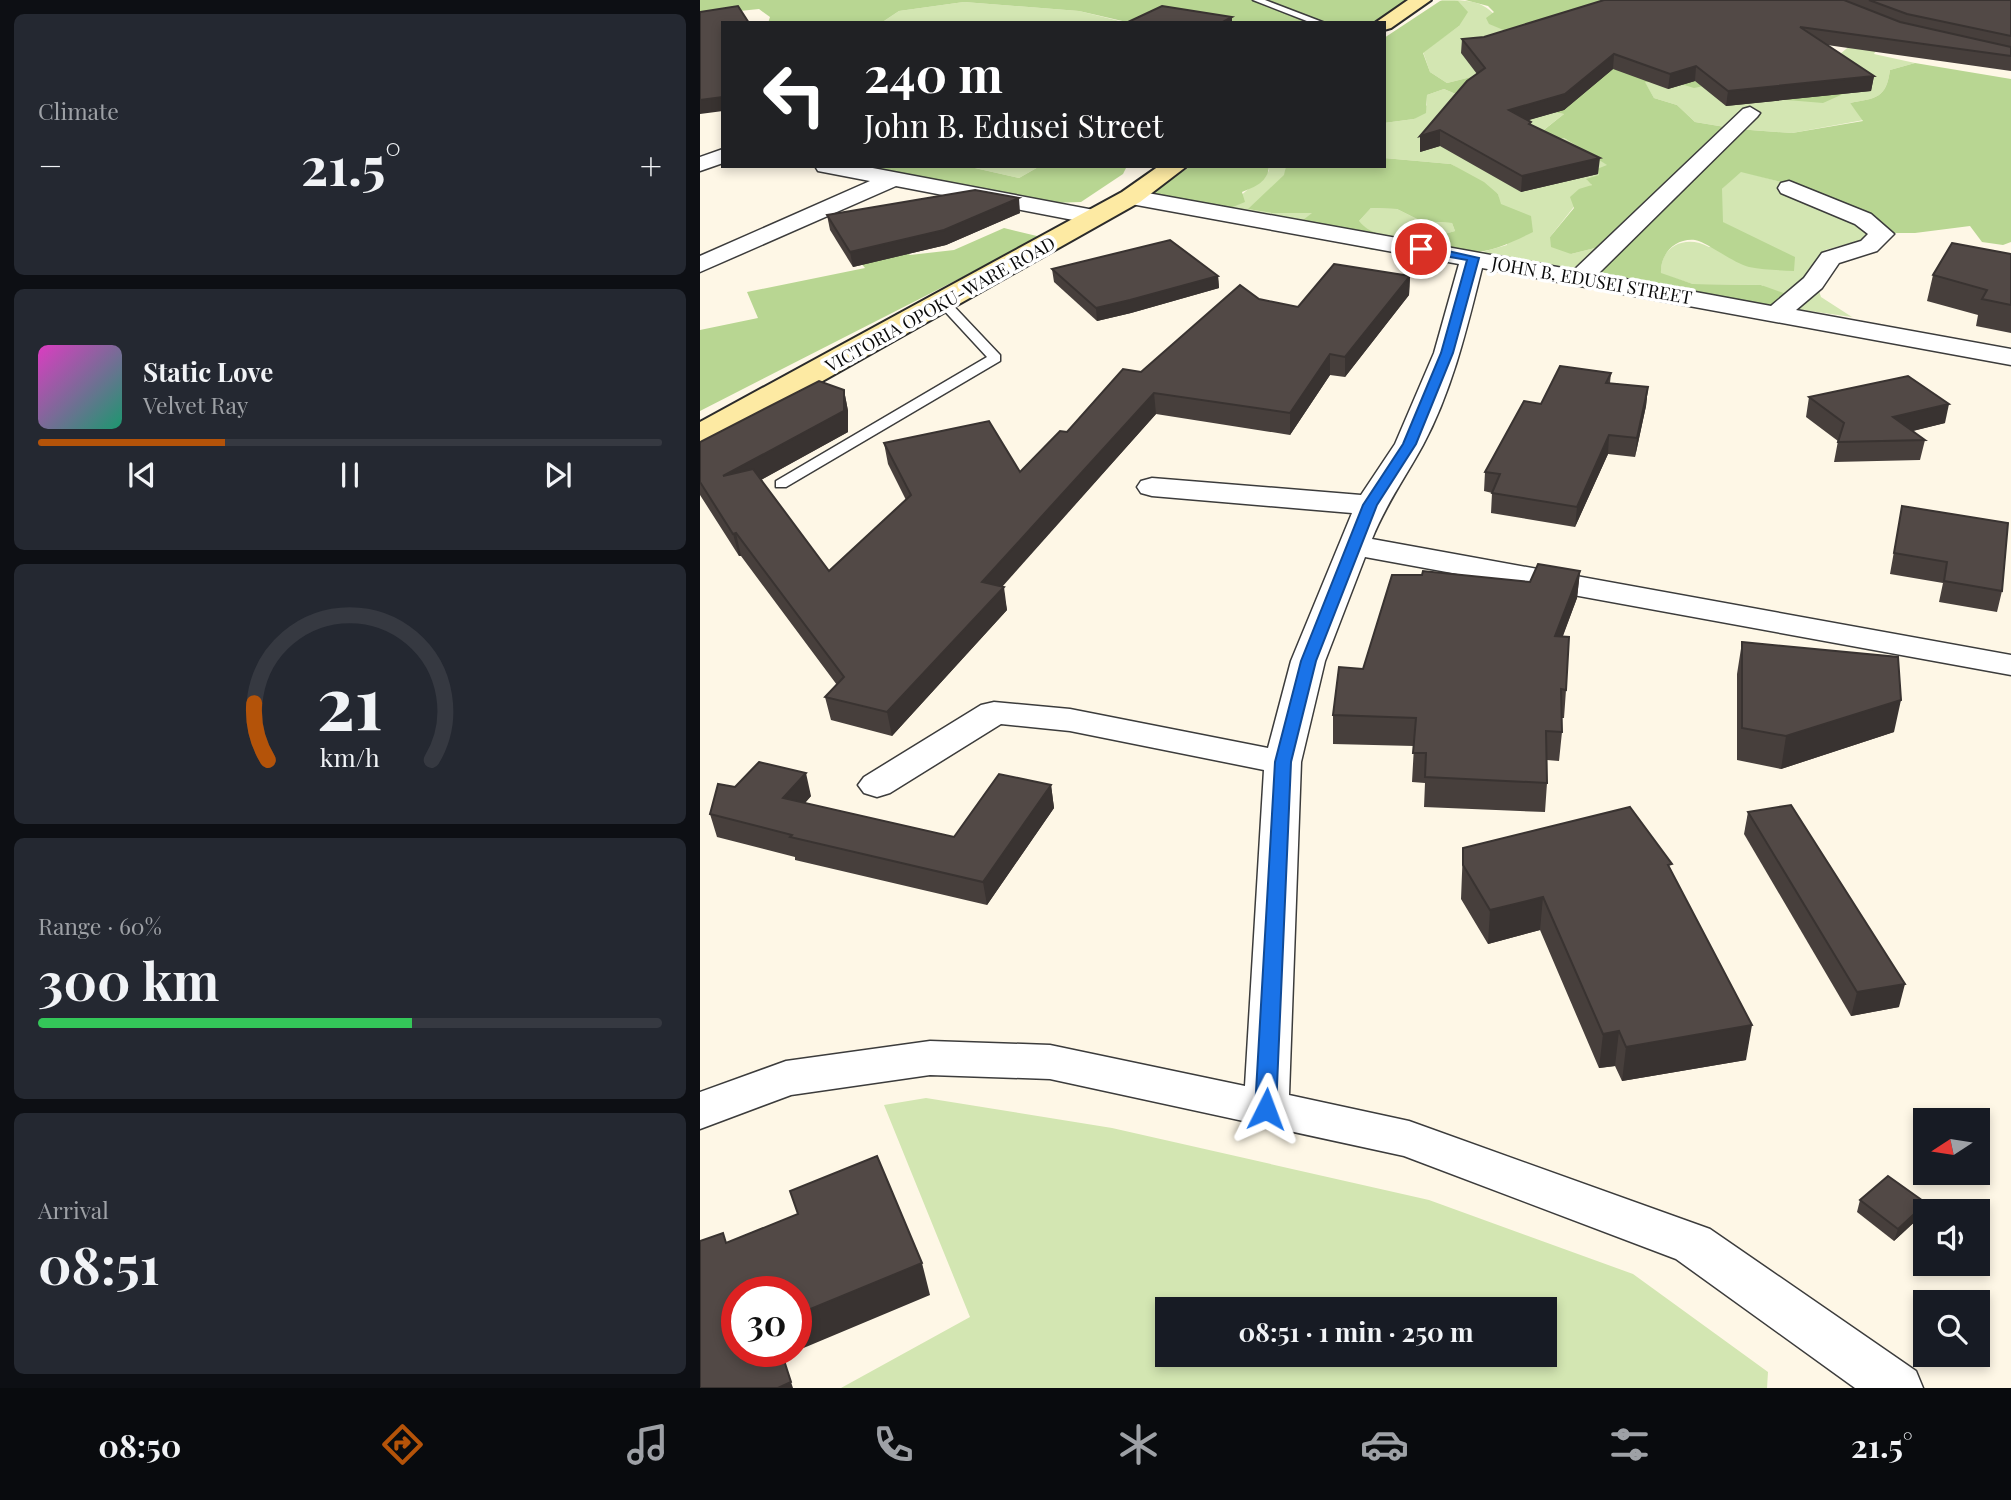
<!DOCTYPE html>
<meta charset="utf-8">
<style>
:root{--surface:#171b24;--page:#242831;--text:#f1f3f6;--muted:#9ea1a6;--line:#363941;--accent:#b45309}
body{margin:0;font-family:"Playfair Display",serif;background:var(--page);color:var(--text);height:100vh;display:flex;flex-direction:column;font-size:26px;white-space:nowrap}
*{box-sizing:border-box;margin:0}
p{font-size:23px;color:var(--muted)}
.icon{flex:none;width:38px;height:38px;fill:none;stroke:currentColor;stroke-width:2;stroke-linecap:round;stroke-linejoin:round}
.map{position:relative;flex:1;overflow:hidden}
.drawer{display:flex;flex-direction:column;gap:14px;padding:14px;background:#0d0f14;width:700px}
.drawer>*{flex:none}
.guide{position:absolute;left:21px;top:21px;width:665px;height:147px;border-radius:0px;box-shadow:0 4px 10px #0003;background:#202124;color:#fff;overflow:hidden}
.needle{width:46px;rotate:258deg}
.controls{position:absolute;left:1213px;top:1108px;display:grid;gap:14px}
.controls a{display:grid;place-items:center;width:77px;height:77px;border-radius:0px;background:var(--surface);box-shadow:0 4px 10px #0003;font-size:35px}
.speed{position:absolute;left:21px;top:1276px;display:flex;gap:14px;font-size:35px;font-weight:700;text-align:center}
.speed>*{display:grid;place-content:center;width:91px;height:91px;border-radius:50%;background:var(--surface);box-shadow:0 4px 10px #0003;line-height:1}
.speed .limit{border:10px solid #d22;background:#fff;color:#111}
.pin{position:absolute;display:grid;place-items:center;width:60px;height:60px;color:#fff;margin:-30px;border:4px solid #fff;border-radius:50%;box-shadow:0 2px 7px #0007}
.me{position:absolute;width:77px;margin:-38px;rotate:3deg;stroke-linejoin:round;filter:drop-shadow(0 0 5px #0008)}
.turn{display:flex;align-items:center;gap:24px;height:147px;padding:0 28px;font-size:32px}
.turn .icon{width:91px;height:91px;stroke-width:2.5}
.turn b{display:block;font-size:49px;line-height:60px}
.big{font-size:52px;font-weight:700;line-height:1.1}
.drawer .widget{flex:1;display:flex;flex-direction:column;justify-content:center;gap:10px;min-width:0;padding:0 24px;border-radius:10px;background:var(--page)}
.drawer .dial{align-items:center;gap:0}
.dial svg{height:182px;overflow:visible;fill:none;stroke:var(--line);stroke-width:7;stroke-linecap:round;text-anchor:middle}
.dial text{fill:var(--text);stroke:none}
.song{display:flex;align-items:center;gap:21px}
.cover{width:84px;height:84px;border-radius:10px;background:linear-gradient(135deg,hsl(310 70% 55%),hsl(160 70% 35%))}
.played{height:7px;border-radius:4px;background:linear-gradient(90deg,var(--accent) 30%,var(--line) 30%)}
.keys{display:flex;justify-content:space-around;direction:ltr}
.heat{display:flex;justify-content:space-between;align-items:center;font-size:38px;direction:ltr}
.charge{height:10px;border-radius:5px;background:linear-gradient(90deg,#34c759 60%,var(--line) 0)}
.trip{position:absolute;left:455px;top:1297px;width:402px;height:70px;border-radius:0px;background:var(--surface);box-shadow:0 4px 10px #0003;font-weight:700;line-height:70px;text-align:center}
.menu{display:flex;height:112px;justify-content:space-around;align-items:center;background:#090b0e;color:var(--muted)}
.menu .icon{width:49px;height:49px}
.menu .active{color:var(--accent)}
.menu b{font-size:32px;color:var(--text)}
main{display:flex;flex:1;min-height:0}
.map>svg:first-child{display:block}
.green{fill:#d3e6b2;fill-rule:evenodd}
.forest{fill:#b8d692}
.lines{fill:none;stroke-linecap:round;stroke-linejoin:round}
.service-casing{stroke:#3c3c3c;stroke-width:3}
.minor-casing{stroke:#3c3c3c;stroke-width:3}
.secondary-casing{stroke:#2b2b2b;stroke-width:4}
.service{fill:#fff;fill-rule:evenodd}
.minor{fill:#fff;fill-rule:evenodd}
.secondary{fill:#fdeaa3;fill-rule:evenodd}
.wall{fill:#473f3c}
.shaded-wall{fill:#393331}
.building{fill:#524946;stroke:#393331;stroke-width:2}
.route{fill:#1a73e8;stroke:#114b97;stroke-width:2}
.labels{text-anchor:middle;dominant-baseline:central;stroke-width:7;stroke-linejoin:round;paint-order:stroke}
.far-street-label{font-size:18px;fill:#090909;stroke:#fff}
</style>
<main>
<section class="drawer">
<div class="widget"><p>Climate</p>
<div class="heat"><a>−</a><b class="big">21.5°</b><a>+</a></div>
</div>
<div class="widget">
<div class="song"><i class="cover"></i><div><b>Static Love</b><p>Velvet Ray</p></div></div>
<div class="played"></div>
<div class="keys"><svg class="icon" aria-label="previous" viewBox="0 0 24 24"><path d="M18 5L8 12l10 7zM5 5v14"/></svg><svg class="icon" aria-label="pause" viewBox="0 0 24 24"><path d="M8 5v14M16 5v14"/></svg><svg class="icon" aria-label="next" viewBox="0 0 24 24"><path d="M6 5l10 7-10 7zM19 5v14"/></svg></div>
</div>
<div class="widget dial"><svg viewBox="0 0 100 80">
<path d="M14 69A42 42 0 1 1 86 69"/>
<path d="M14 69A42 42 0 0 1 8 44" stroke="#b45309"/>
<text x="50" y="56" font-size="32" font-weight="700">21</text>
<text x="50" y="72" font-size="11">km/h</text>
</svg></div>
<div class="widget"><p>Range · 60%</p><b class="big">300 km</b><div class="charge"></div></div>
<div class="widget"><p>Arrival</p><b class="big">08:51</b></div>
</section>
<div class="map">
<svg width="1311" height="1388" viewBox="0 0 1311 1388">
<rect width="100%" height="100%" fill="#fef7e6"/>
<!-- green -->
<g class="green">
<path d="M742,0c35,0 45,1 65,31l-12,40 -48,12 -17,-11 -7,-20 36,-26 -1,-25h-18z"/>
<polygon points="264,2 379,11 428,23 181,23 199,11"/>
<path d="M1169,30l12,12 -7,12 41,9 -25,7c-4,29 -14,28 -40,33l14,17 -72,13 -55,-4 -42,-7 -18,-17 -23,-7 -10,-17h27l79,-42 90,15z"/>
<polygon points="744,89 758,95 864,114 841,132 848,140 864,138 908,165 900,175 887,180 892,184 850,237 871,254 899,247 923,280 775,254 807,245 798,194 751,164 684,158 684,123 714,119 727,105 727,95"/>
<polygon points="266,166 340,166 319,178"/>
<polygon points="569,166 586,166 585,175 549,209 572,213 613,213 600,224 523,211 569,171"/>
<path d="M1041,171l44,12 103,50 -63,17 -13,20 9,27 31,20 -71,-10 -19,-22 -69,-1 -32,-10c-2,-28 25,-40 48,-27l41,-10 -28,-15v-33z"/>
<path d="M671,208l26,1 24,12 31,2 3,8 -24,7 15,12 -34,-6 3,-5c-18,-2 -43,-3 -57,-17z"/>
<path d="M226,1098l186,30 317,72 204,74 135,98 -1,16h-926l129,-71 -86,-212zM845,1309v45h-378v-45z"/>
</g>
<!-- forest -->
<g class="forest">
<polygon points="0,0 715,0 680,23 431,23 379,11 264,2 199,11 181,23 68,23 70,17 59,9 0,15"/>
<path d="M765,0h202l185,90 -29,13 -48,-4 -62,-15 -19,4 -23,-7 -26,1 9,16 23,7 18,17 42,7 55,4 71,-12 -13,-18c26,-5 36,-4 40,-33l25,-7 96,16v163l-8,3 -21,-3 -12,-16 -55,7h-27l-103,-50 -44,-11 -19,17 1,33 72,35 -1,14c-15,-1 -31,-1 -45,-4 -18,-5 -42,-25 -54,-27 -20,-2 -35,14 -34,33l32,11 68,1 28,10 -8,12 -158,-27 -24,-8v-25l-28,7 -20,-7 -1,-10 24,-29 -4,-11 9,-8 13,-4 -6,-6 13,-4 -2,-6 10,-4 -43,-27 -16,2 -8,-7 24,-19 -106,-19 -14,-6 -17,6 -1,18 -12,6 -30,4v-85l56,-37h18l10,11 -9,14 -36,27 7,19 17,11 48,-12 11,-40 -17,-7 -3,-6 8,-6 -6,-6z"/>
<path d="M684,158l67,6 33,18 14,12 3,10 30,12 2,16c-37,18 -67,32 -103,6l25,-7 -3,-8 -31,-2 -24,-12 -26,-1 -12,13c12,16 39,16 57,18l-10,11h-33l-84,-19 23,-18h-40l-24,-4 36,-34 2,-9h98z"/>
<polygon points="164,166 266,166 319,178 340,166 427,166 423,174 381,202 351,203"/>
<path d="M491,166h78c-1,16 -14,21 -27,26l3,10 -22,9 -75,-17z"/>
<polygon points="304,228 341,237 0,411 0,330 58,318 47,292 165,268 145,244 190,237 210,255 254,250"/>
</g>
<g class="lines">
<defs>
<g id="service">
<polygon points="553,0 565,0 625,23 612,23"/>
<polygon points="243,298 247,299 300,355 300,361 86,487 76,487 76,481 287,357 239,305 237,302"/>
</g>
<g id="minor">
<path d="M1050,107l10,6 -3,4 -159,157 173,32 33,-28 18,-25 39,-12 7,-7 -13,-10 -74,-31 -3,-5 3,-5 8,-2 82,33 23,20 -17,17 -38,12 -17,25 -26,22 215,39v16l-529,-97c-15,60 -30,123 -59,177 -18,33 -37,59 -51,94l639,116v20l-646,-118 -40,104 -24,101 -12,333 120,26 301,108 206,142 7,17h-68l-179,-129 -272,-103 -354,-77 -120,-4 -139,20 -91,34v-37l86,-31 144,-20 120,4 195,41 19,-316 -194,-39 -69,-7 -111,69 -13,4 -13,-4 -6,-8 6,-8 117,-72 13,-3 76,7 198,39 23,-87 61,-148 -200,-17 -11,-3 -4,-6 4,-6 11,-3 209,17 34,-51 39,-91 25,-89 -328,-60 -11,-7 3,-5 8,-2 443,80 169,-161z"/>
<polygon points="23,149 23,163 0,171 0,157"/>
<polygon points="115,166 162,166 394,210 405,217 394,224 196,186 0,272 0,256 170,181 118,171"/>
</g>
<g id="secondary">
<polygon points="708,0 731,0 691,28 684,30 684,23 675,23"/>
<polygon points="459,166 487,166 440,202 119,383 11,441 0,443 0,422 422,192"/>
</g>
</defs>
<!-- service casing -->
<use href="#service" class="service-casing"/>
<!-- minor casing -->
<use href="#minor" class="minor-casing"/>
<!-- secondary casing -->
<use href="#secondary" class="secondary-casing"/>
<!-- service -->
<use href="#service" class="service"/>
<!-- minor -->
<use href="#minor" class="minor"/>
<!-- secondary -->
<use href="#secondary" class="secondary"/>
</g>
<!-- wall -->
<g class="wall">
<polygon points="904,0 1311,0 1311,71 1127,45 1174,76 1171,91 1026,106 995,81 968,89 913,69 864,110 828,120 831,125 898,174 821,192 740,146 720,152 777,74 761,53 762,39 784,37"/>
<polygon points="320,213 246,245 153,267 130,230 127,215"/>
<polygon points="1311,254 1311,333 1276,326 1278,315 1227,301 1233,275"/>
<polygon points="352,269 518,276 519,288 431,313 397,321 354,282"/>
<polygon points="710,276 709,295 645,377 630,375 590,435 456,414 302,586 307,610 192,736 131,720 125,697 137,685 41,556 39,556 0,495 0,442 144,390 148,411 148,432 61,480 129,571 206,500 188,464 184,443 320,472 367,432 441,372 559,299 598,307"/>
<polygon points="911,373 910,383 948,387 946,406 935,457 908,454 875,527 791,513 792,493 784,491 785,472 841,404"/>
<polygon points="1109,397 1245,423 1212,431 1225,440 1220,460 1134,462 1138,441 1106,417"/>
<polygon points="1202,506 1302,591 1297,612 1239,602 1243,583 1190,574"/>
<polygon points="880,571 877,598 863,636 866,690 864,718 861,718 862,732 859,761 847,760 847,783 845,812 724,807 725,783 712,782 714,746 633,744 633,715 663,669 830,582"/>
<polygon points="1042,642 1194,732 1081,769 1037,760 1037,674"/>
<polygon points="351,785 354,808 287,905 95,860 95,857 17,837 10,814 35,787 111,796 105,803 254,837"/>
<polygon points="1048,812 1199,1007 1151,1016 1044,834"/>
<polygon points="763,848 971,870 1046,1060 922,1081 915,1066 899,1068 840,930 788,944 761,899"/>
<polygon points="1160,1200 1222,1215 1194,1241 1157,1212"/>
</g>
<!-- shaded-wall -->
<g class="shaded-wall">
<polygon points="532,17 532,23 521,23"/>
<polygon points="914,54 913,69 864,110 808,126 809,110"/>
<polygon points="996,66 995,81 968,89 970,74"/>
<polygon points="1174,76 1171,91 1026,106 1028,91"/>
<polygon points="23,97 23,111 0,114 0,100"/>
<polygon points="740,130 740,146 720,152 720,136"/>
<polygon points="900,158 898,174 821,192 822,176"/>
<polygon points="319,198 320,213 246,245 153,267 150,252"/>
<polygon points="518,276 519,288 431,313 397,321 396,308"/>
<polygon points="710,276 709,295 645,377 645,357"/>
<polygon points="630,354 630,375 590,435 590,413"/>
<polygon points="948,387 946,406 935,457 937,438"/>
<polygon points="144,390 148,411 148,432 28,498 23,476"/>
<polygon points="454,393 456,414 286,605 282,582"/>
<polygon points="1249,404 1245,423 1189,437 1193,417"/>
<polygon points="909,435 908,454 875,527 877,507"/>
<polygon points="36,533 41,556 39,556 33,534"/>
<polygon points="880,571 877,598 852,664 855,636"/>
<polygon points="304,587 307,610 192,736 187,712"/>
<polygon points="1201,700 1194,732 1081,769 1086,736"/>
<polygon points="106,773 111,796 89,821 83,798"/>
<polygon points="351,785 354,808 287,905 283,882"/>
<polygon points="843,897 840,930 788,944 790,910"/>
<polygon points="1205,984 1199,1007 1151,1016 1157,992"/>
<polygon points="1052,1025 1046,1060 922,1081 926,1047"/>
<polygon points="919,1031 915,1066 899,1068 903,1034"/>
<polygon points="1226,1203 1222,1215 1194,1241 1198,1229"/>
<polygon points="222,1263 230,1295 82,1357 80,1351 96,1351 96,1315"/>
<polygon points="91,1382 93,1388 78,1388"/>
</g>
<!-- building -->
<g class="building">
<polygon points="904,0 1144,0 1200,22 1311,47 1311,56 1100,27 1174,76 1028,91 996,66 970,74 914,54 865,94 809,110 831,122 829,124 900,158 822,176 740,130 720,136 767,81 785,68 762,39 784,37"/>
<polygon points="1169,0 1311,0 1311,36 1207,14"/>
<polygon points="38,6 49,23 23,23 23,97 0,100 0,12"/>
<polygon points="462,6 532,17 521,23 426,23"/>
<polygon points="275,190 319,198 244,230 150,252 127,215"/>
<polygon points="470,240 518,276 430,300 396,308 352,269"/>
<polygon points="1252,243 1311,254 1311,305 1282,299 1287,290 1233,275"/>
<polygon points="634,264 710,276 645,357 630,354 590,413 454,393 282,582 304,587 187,712 125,697 144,677 36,533 33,534 0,482 0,442 119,381 144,390 144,411 23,476 53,469 129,571 211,495 184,443 289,421 320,472 360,431 367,432 423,369 441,372 540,285 559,299 598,307"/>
<polygon points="860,366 911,373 906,383 948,387 937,438 909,435 877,507 792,493 800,474 785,472 824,401 841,404"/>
<polygon points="1208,376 1249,404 1193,417 1225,440 1138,442 1144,423 1109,397"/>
<polygon points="1202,506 1308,523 1302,591 1244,581 1247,562 1194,553"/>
<polygon points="838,564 880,571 855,636 869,637 866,690 861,689 862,732 846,731 847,783 725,777 726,753 713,753 716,718 633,715 639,667 663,669 692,575 722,575 723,571 830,582"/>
<polygon points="1042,642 1198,657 1201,700 1086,736 1042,728"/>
<polygon points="59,762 106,773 83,798 254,837 299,774 351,785 283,882 90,837 92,835 10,814 18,784 35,787"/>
<polygon points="1091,805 1205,984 1157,992 1048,812"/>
<polygon points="930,807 972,864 968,865 1052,1025 926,1047 919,1031 903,1034 843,897 790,910 763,865 763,848"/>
<polygon points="177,1156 222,1263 96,1315 96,1292 37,1292 37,1351 81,1351 91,1382 78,1388 0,1388 0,1241 23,1233 26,1243 98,1214 90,1191"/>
<polygon points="1188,1176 1226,1203 1198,1229 1160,1200"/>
</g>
<!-- route -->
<polygon class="route" points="721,245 779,258 753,353 716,444 677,505 616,661 591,762 576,1109 573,1115 558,1115 555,1109 575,762 601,661 663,505 703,444 741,353 767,260 717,251 717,246"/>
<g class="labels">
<!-- far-street labels -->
<g class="far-street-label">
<text transform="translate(892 280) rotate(10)">JOHN B. EDUSEI STREET</text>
<text transform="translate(240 304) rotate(-29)">VICTORIA OPOKU-WARE ROAD</text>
</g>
</g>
</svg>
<div class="controls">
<a><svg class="needle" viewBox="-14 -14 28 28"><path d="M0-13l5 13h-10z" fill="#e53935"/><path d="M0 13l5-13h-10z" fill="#9ea1a6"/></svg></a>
<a><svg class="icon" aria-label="sound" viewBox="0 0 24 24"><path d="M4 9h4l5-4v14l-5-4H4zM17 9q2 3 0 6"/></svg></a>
<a><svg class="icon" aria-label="search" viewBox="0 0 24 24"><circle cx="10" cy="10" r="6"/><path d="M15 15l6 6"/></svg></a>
</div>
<div class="speed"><div class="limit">30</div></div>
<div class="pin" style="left:721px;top:249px;background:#d93025"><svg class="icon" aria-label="arrive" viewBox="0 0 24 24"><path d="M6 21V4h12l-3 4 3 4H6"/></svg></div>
<svg class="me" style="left:566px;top:1109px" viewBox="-20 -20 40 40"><path d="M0-17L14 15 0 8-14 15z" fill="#1a73e8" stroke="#fff" stroke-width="4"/></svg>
<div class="trip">08:51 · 1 min · 250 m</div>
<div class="guide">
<div class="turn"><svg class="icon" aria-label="left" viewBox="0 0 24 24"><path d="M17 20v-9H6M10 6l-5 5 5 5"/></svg><div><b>240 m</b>John B. Edusei Street</div></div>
</div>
</div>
</main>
<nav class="menu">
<b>08:50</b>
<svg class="icon active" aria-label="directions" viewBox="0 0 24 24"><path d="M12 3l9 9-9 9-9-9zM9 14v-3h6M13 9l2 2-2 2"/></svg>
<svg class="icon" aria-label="music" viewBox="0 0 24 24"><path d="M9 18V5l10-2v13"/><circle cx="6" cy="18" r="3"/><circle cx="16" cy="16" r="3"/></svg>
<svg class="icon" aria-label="phone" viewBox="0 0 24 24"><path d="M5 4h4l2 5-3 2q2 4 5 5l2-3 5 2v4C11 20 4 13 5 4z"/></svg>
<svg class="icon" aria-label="climate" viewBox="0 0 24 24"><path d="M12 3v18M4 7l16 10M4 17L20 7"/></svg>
<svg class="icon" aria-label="car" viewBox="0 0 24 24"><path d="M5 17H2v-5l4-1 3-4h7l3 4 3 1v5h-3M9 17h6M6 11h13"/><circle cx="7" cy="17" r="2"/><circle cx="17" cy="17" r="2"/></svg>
<svg class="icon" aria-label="filters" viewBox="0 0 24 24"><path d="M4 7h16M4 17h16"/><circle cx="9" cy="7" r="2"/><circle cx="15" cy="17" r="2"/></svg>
<b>21.5°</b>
</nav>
